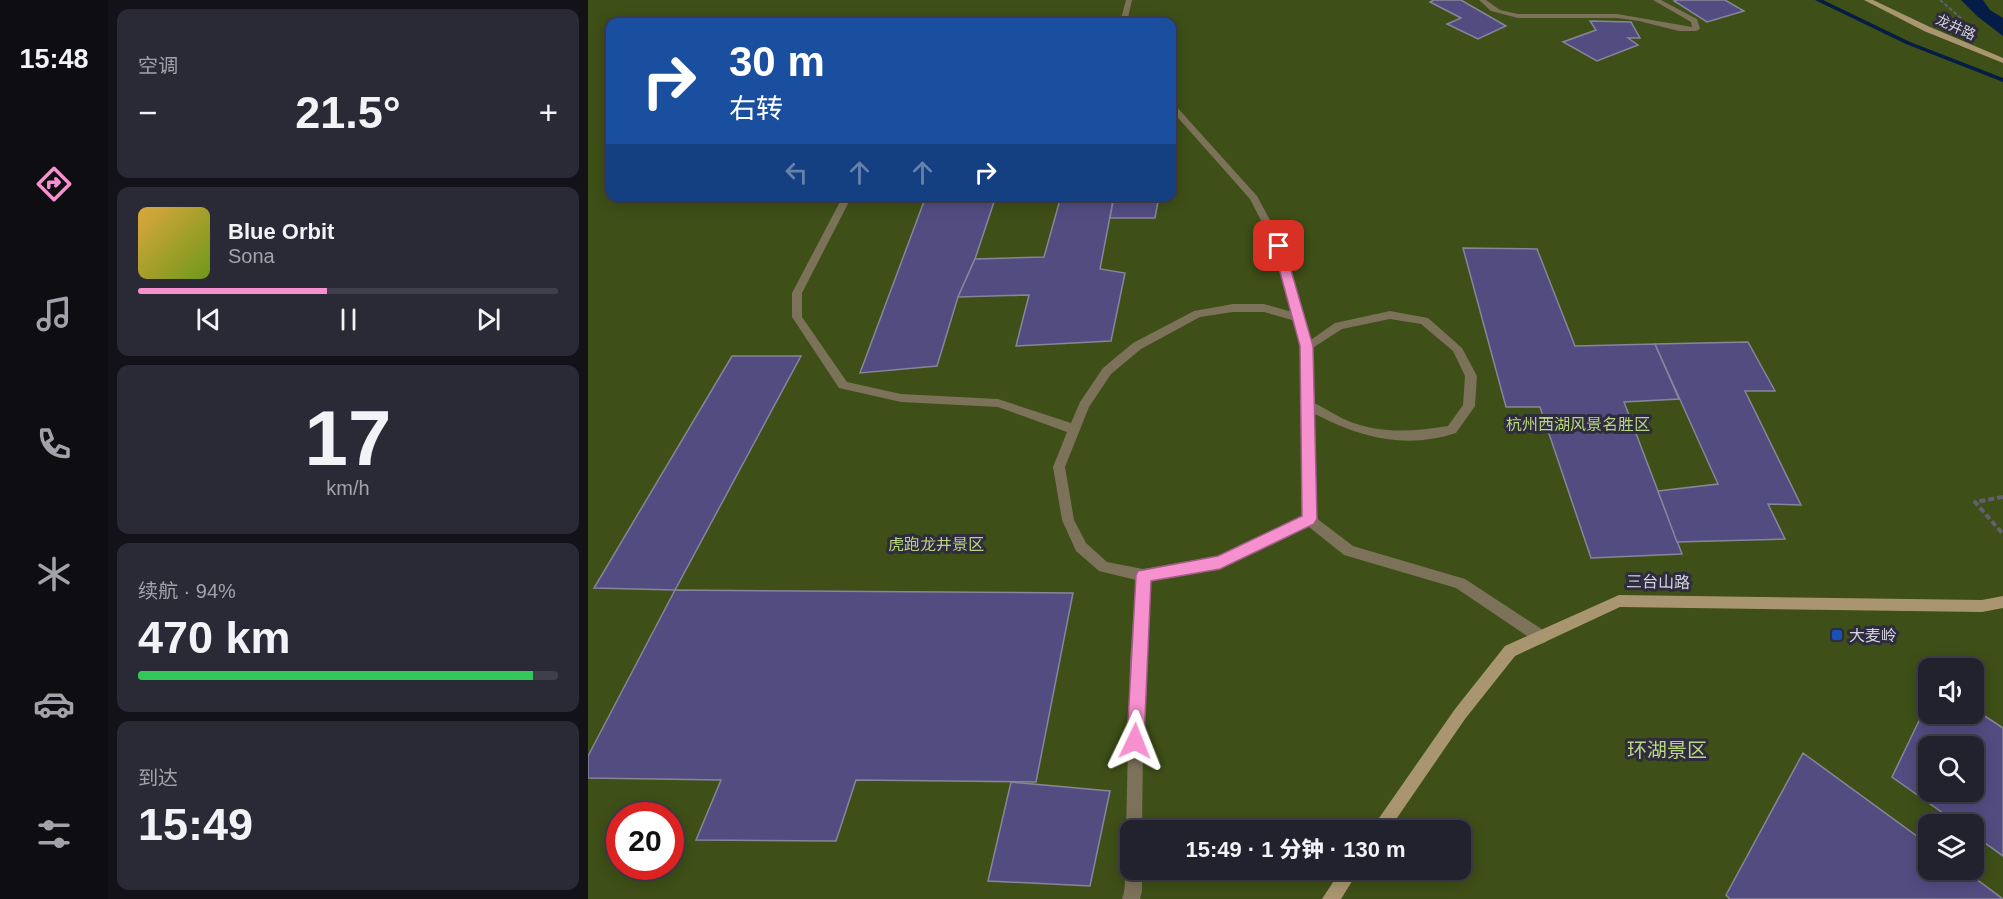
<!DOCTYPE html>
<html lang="zh">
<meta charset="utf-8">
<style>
:root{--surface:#22212e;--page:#2a2936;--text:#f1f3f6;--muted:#a2a3aa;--line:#3f3e4a;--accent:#f790ce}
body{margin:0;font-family:Arial,"Noto Sans SC",sans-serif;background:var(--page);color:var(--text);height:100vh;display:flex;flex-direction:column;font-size:22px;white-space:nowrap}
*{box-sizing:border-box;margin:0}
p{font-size:20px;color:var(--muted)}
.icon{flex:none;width:33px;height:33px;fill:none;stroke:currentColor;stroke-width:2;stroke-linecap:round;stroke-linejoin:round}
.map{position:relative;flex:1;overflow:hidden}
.details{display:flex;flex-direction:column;gap:9px;padding:9px;background:#131219;width:480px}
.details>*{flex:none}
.banner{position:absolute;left:18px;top:18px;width:570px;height:183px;border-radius:12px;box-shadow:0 3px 15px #0003,0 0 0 2px var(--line);background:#1a4fa0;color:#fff;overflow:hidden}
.fabs{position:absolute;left:1330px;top:658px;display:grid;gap:12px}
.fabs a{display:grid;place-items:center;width:66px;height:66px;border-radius:12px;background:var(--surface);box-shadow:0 3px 15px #0003,0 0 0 2px var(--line);font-size:30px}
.speed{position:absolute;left:18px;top:802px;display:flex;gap:12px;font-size:30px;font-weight:700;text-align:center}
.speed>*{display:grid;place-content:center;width:78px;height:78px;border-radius:50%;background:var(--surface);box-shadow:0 3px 15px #0003,0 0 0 2px var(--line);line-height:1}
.speed .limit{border:9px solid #d22;background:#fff;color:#111}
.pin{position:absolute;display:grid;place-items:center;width:51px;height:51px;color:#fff;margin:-26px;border-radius:12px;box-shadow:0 3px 9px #0006}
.me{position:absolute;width:66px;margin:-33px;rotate:2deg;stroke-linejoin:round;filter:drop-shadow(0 0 4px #0008)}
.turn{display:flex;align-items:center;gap:21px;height:126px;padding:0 24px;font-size:27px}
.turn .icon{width:78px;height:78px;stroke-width:2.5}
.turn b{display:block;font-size:42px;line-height:51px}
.lanes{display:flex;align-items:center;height:57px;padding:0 24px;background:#0003;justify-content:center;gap:30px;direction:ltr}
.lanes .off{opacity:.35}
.big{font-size:45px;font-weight:800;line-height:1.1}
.details .widget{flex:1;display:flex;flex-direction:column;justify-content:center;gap:9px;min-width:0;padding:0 21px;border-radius:12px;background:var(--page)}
.details .dial{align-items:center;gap:0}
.dial b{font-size:78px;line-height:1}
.song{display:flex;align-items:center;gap:18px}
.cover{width:72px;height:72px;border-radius:9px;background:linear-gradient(135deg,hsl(40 70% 55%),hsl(80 70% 35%))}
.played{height:6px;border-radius:3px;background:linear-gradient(90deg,var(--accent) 45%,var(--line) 45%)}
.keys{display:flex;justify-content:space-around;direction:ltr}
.heat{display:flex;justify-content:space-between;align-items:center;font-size:33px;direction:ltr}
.charge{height:9px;border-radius:4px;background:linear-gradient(90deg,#34c759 94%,var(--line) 0)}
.trip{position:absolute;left:532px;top:820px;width:351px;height:60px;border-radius:12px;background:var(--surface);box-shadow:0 3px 15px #0003,0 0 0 2px var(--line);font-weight:800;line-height:60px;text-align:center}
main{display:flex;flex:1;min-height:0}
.menu{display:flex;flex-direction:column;width:108px;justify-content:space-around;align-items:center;background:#0e0d12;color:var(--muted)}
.menu .icon{width:42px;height:42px}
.menu .current{color:var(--accent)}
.menu b{font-size:27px;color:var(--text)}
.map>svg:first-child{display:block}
.green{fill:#3e4f17;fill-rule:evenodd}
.water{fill:#041c46}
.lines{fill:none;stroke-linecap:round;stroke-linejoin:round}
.stream{fill:#041c46;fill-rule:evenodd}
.building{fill:#534c81;stroke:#87859b;stroke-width:1.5;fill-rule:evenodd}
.path-far1{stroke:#626070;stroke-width:2;stroke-dasharray:4 2;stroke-linecap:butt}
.path{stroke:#626070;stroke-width:4;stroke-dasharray:6 3;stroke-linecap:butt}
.lane{fill:#7c7159;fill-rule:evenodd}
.street{fill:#7c7159;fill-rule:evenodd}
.secondary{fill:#a99670;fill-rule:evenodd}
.route{fill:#f790ce;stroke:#a15e86;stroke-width:1.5}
.transit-dot{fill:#1a4fb4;stroke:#2e2c3e;stroke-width:2}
.labels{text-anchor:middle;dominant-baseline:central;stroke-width:6;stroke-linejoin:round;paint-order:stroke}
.far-street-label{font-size:14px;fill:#d4d3df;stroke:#2e2c3e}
.park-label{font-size:16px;fill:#b9d681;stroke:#2e2c3e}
.street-label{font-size:16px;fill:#d4d3df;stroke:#2e2c3e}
.poi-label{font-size:16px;fill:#d4d3df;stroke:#2e2c3e;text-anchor:start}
.near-park-label{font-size:20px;fill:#b9d681;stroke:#2e2c3e}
</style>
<main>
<nav class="menu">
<b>15:48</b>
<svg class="icon current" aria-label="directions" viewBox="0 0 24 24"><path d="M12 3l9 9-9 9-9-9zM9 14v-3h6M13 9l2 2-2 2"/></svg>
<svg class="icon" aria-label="music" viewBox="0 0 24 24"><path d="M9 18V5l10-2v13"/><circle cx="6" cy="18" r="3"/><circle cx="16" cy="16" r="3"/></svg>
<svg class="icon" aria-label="phone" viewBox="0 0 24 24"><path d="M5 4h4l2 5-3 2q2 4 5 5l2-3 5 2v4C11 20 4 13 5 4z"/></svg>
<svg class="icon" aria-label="climate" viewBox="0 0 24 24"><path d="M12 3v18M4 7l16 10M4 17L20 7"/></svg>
<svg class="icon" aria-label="car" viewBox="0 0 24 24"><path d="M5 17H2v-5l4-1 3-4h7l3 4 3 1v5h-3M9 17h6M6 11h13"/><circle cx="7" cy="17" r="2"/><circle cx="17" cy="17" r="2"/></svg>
<svg class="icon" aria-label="filters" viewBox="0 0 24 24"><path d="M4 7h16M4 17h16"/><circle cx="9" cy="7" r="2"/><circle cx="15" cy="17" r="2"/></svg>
</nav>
<section class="details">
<div class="widget"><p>空调</p>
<div class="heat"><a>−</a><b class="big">21.5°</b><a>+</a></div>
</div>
<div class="widget">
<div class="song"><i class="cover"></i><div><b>Blue Orbit</b><p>Sona</p></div></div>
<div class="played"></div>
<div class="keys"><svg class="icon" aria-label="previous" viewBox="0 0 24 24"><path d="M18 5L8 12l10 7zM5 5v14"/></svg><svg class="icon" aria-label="pause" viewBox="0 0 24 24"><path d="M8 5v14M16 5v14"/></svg><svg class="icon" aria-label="next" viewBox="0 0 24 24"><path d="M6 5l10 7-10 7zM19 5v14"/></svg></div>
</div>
<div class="widget dial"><b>17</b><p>km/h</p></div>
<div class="widget"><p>续航 · 94%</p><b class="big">470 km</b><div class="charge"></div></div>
<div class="widget"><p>到达</p><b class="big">15:49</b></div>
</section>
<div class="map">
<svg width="1415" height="899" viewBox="0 0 1415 899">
<rect width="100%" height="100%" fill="#2e2c3e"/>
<!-- green -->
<path class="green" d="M0,0h1415v899h-1415zM22,22h562v174h-562zM1341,669h45v45h-45zM1341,747h45v45h-45zM32,816h50v51h-50zM1341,825h45v45h-45zM543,831h330v39h-330z"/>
<!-- water -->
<polygon class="water" points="1373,0 1395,0 1402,10 1415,18 1415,36 1389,16"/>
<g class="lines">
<!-- stream -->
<polygon class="stream" points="1227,0 1235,0 1322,42 1415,78 1415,82 1318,44"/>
</g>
<!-- building -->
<g class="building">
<polygon points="846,0 873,0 918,26 890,39 859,24 873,18 842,2"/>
<polygon points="1089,0 1137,0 1156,11 1119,22 1086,1"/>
<polygon points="1002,21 1043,22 1052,38 1040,38 1050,45 1009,61 975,42 1008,30"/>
<polygon points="338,196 408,196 387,259 370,297 349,366 272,373"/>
<polygon points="473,196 526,196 512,269 537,273 523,341 428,346 441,295 370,297 387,259 456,257"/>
<polygon points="526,196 571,196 567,218 522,218"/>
<polygon points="875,248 949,249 987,346 1067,344 1091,399 1036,402 1094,554 1003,558 952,407 918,407"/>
<polygon points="1160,342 1187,391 1157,391 1213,505 1180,504 1197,539 1089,542 1070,491 1130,484 1067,344"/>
<polygon points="144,356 213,356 87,590 6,588"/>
<polygon points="87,590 485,593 448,782 268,780 248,841 108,840 133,780 0,778 0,756"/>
<path d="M1341,700v14h45v-5l29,19v128l-29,-21v-10h-14l-68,-48zM1341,747h45v45h-45z"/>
<polygon points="1215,753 1341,845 1341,870 1376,870 1415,899 1142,899 1138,895"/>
<polygon points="423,782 522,791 502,886 400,881"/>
</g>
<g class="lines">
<!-- path-far1 -->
<polyline class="path-far1" points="1352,0 1374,19"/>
<!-- path -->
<polyline class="path" points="1415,497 1387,502 1415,534"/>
<!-- lane -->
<g class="lane">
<polygon points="891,0 898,0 912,10 930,14 1029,14 1104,27 1103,22 1065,0 1073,0 1109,19 1112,29 1108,31 1091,31 1051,21 1029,18 930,18 903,11"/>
<polygon points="255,196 264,196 214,293 214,317 259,382 313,394 410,399 483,423 492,402 515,368 545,343 606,311 645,304 676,304 715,315 716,318 711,322 676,312 645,312 612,317 553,349 523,374 501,407 477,467 486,520 498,543 519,562 555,569 630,556 716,515 721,513 726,515 727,519 726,523 632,568 561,580 556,661 554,831 543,831 543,838 540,837 538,831 542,661 548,580 511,571 488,551 474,520 465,467 479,432 410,407 313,402 251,388 204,317 204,293"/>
<path d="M802,311l38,7 34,30 15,28 -2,30 -19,27c-55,18 -104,2 -152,-25l-2,-3 2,-3 4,-1c13,4 25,13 38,19 33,14 67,12 102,6l15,-21 2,-29 -12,-25 -32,-27 -31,-5 -48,10 -31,20h-8l-1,-3 33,-23z"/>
<path d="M543,863v7h11v21l-2,8h-18c5,-12 1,-24 6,-35z"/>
</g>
<!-- street -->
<g class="street">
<polygon points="538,0 544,0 539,22 532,22"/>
<polygon points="584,105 587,105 669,196 696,246 724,346 727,517 765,546 877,579 958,632 960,637 958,642 953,644 948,642 868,588 756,555 716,523 715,519 714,346 686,246 662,199 584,111"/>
</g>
<!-- secondary -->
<g class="secondary">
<polygon points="1276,0 1285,0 1342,27 1415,58 1415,63 1336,31"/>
<polygon points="1031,595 1394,600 1415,596 1415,608 1394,612 1032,607 927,656 877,719 800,831 782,831 867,709 917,646"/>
<polygon points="753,870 771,870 753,899 734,899"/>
</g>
</g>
<!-- route -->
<polygon class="route" points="691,242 696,246 725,346 729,519 726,524 632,569 563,581 556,741 553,747 547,749 541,747 539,741 548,575 550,571 630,556 714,516 712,346 685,246"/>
<!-- markers -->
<rect class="transit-dot" x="1243" y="629" width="12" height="12" rx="3"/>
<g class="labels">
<!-- far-street labels -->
<g class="far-street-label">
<text transform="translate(1368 27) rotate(24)">龙井路</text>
</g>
<!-- park labels -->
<g class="park-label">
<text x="990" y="424">杭州西湖风景名胜区</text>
<text x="348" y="544">虎跑龙井景区</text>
</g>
<!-- street labels -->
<g class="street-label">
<text transform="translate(1070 582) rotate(1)">三台山路</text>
</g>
<!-- poi labels -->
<g class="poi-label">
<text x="1261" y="635">大麦岭</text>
</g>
<!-- near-park labels -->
<g class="near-park-label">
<text x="1079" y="750">环湖景区</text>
</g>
</g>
</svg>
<div class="fabs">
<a><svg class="icon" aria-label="sound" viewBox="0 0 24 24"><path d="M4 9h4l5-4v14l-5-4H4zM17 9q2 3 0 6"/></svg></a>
<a><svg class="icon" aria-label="search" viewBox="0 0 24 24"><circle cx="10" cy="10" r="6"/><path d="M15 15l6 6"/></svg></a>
<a><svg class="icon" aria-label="layers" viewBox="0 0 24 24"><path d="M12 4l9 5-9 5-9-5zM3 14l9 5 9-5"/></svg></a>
</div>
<div class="speed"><div class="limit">20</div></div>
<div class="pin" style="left:691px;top:246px;background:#d93025"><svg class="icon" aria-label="arrive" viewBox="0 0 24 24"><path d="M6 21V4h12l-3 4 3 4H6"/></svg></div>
<svg class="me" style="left:547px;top:741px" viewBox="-20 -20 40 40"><path d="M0-17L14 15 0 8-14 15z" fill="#f790ce" stroke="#fff" stroke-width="4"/></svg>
<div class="trip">15:49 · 1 分钟 · 130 m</div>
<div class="banner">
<div class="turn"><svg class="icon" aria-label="right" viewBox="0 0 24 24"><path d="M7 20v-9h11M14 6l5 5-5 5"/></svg><div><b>30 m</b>右转</div></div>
<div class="lanes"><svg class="icon off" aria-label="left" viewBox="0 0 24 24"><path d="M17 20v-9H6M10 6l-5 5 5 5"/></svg><svg class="icon off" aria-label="ahead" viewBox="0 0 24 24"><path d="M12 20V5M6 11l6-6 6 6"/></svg><svg class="icon off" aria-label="ahead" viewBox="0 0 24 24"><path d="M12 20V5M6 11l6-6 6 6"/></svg><svg class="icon" aria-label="right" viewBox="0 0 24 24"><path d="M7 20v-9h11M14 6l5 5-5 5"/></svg></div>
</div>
</div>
</main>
